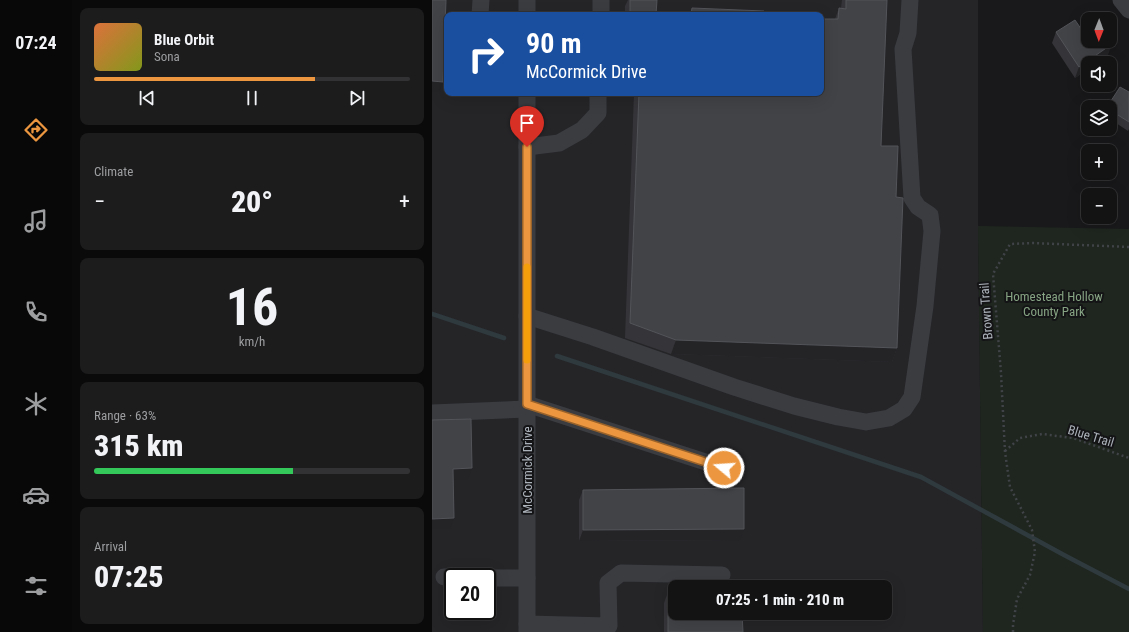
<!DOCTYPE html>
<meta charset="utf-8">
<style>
:root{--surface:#131314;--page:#1c1c1d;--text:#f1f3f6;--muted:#9d9ea0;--line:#323234;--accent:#ec9740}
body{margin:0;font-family:"Roboto Condensed",sans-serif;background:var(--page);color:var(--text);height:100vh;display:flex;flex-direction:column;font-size:15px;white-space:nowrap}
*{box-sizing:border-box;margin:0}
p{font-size:13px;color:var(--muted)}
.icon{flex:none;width:22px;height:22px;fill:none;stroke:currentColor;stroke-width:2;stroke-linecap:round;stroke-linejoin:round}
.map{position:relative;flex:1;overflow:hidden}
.details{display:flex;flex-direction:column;gap:8px;padding:8px;background:#0a0a0b;width:360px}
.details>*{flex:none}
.guide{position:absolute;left:12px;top:12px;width:380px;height:84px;border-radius:8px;box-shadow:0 4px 16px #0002,0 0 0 1px var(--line);background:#1a4fa0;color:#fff;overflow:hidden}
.needle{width:26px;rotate:181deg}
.tools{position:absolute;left:649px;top:12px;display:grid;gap:8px}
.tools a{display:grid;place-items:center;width:36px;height:36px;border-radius:8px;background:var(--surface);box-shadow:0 4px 16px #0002,0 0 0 1px var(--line);font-size:20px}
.speed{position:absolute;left:12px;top:568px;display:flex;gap:8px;font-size:20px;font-weight:700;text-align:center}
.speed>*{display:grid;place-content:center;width:52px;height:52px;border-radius:50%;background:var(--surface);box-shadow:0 4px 16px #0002,0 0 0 1px var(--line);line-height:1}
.speed .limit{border:2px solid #111;border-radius:6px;background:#fff;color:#111}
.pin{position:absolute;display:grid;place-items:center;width:34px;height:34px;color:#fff;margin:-41px -17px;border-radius:50% 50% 50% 0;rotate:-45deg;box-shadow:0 0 4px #0007}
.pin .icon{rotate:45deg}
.me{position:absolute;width:44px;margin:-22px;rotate:288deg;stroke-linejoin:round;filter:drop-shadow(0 0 3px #0008)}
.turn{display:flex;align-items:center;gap:14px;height:84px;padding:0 16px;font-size:18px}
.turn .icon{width:52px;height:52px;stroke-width:2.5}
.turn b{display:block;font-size:28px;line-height:34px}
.big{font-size:30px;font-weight:800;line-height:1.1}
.details .card{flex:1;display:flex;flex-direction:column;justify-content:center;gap:6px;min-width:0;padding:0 14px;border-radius:8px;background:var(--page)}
.details .dial{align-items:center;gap:0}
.dial b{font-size:52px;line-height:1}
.song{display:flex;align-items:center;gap:12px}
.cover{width:48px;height:48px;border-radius:6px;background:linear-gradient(135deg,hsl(20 70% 55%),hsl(70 70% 35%))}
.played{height:4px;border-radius:2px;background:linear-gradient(90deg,var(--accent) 70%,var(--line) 70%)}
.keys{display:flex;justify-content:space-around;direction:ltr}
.heat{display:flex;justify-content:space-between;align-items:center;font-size:22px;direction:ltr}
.charge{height:6px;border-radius:3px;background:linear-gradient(90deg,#34c759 63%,var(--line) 0)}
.trip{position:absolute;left:236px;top:580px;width:224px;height:40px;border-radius:8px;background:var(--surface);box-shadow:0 4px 16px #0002,0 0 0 1px var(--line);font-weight:800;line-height:40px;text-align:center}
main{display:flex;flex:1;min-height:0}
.dock{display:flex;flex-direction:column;width:72px;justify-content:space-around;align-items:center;background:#080808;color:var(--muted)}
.dock .icon{width:28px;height:28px}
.dock .selected{color:var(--accent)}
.dock b{font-size:18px;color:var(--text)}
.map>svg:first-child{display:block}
.built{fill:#252528;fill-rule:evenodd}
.green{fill:#1f261f}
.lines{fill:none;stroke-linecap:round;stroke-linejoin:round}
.stream{stroke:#2f3a3f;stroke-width:4.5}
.path{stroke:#404347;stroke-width:2.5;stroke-dasharray:2 3;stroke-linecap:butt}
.minor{stroke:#3a3c40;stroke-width:17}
.wall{fill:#353539}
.shaded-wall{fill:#242427}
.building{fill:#424347;stroke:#525459}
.route-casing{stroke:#99622a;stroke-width:10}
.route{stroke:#ec9740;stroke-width:7}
.slow{stroke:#f59e0b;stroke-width:7}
.labels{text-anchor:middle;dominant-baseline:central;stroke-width:4;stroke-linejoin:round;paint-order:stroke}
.park-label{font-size:13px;fill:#86a483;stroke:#141416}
.street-label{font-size:13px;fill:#acb2ba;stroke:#141416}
</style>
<main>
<nav class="dock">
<b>07:24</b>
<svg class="icon selected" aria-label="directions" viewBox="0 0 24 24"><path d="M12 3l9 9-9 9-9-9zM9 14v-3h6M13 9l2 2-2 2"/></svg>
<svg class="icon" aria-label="music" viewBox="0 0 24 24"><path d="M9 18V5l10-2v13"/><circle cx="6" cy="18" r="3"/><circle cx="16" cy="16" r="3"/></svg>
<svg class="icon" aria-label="phone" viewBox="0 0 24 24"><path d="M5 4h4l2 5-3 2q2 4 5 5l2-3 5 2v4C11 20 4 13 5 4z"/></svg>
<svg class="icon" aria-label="climate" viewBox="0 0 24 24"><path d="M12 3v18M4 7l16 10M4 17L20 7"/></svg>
<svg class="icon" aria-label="car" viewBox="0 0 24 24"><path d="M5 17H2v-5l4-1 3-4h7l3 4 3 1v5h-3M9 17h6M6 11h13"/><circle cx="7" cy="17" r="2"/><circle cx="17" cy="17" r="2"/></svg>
<svg class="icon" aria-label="filters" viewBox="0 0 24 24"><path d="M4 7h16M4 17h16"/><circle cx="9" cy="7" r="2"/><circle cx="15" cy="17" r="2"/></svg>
</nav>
<section class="details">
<div class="card">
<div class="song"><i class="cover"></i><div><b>Blue Orbit</b><p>Sona</p></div></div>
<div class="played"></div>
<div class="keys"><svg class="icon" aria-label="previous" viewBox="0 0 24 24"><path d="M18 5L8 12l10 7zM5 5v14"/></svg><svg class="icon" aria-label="pause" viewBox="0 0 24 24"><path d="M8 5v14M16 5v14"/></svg><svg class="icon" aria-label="next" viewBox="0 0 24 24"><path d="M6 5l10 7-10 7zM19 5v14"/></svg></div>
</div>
<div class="card"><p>Climate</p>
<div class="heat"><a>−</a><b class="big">20°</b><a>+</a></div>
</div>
<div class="card dial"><b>16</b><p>km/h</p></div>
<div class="card"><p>Range · 63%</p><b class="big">315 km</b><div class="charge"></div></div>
<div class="card"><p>Arrival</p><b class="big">07:25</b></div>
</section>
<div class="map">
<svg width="697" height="632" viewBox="0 0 697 632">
<rect width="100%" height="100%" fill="#19191b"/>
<!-- built -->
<path class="built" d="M0,0h546v226l5,406h-551zM15,15h374v78h-374zM21,577h34v34h-34zM243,587h210v26h-210z"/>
<!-- green -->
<polygon class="green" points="546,226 697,229 697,632 551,632"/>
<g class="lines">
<!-- stream -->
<g class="stream">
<polyline points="0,314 72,338"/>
<polyline points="125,356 489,477 632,555 697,589"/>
</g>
<!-- path -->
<g class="path">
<polyline points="573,451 588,438 610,434 641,438 697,458"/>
<polyline points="581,632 581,625 585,599 598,575 603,552 600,530 578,487 573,452 569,373 561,274 578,244 601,243 697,247"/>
</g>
<!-- minor -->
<g class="minor">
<polyline points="95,0 95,15"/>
<polyline points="689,0 697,10"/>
<polyline points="48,15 49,0"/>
<polyline points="169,15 169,0"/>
<polyline points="95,147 127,143 150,130 166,113 166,93"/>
<polyline points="95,316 161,337 302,387 362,406 406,417 434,422 457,418 472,409 480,397 493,306 500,231 498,215 486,207 480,198 471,49 476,33 478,0"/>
<polyline points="95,404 292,468"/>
<polyline points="0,413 95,409"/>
<polyline points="12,577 21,577"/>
<polyline points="55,578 95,578"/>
<polyline points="95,624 177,626 176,583 189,573 290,575"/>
<polyline points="95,632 95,93"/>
</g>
</g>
<!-- wall -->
<g class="wall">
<polygon points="196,0 225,0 224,15 193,15 193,6"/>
<polygon points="410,0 455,0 449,146 464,197 465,348 460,362 239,354 193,338 202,93 389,93 403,19 407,8 409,8"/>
<polygon points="260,8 332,15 257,15"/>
<polygon points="624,32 656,39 676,55 643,78 620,43"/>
<polygon points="697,92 697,129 696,131 678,119 678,107"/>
<polygon points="151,490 308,540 147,541 147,500"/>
<polygon points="236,592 311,632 232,632 232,603"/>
</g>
<!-- shaded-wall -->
<g class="shaded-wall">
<polygon points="680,44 676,55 665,63 656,63 656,69 643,78 647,67"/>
<polygon points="0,81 11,82 7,92 0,92"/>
<polygon points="244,340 465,348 460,362 239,354"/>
<polygon points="40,468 36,479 17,480 21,469"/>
<polygon points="22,518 18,529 0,529 0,519"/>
<polygon points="312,529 308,540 147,541 151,530"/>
</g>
<!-- building -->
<g class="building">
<polygon points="0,0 14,0 11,82 0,81"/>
<polygon points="198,0 225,0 224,15 198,15"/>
<polygon points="414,0 455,0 449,146 466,146 464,197 471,198 465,348 244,340 198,323 207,93 389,93 389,19 406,19 407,8 414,9"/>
<polygon points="260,8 332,11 332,15 259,15"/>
<polygon points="643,20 656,39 656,41 678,41 680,44 647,67 624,32"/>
<polygon points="688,87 697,92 697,122 678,110 678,107 675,107"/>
<polygon points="39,419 40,468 21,469 22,518 0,519 0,420"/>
<polygon points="312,488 312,529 151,530 151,490"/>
<polygon points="236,592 243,592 243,613 310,613 311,632 236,632"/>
</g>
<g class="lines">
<defs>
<polyline id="route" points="95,147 95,404 292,468"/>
</defs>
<!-- route casing -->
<use href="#route" class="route-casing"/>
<!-- route -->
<use href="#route" class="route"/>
<!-- slow -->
<polyline class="slow" points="95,267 95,360"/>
</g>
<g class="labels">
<!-- park labels -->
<g class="park-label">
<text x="622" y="296">Homestead Hollow<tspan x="622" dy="15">County Park</tspan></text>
</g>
<!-- street labels -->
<g class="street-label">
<text transform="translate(554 311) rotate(-94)">Brown Trail</text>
<text transform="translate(659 436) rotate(17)">Blue Trail</text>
<text transform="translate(95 470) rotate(-90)">McCormick Drive</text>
</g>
</g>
</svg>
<div class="tools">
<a><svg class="needle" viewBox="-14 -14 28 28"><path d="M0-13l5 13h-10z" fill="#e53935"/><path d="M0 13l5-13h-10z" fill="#9d9ea0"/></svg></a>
<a><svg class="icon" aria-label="sound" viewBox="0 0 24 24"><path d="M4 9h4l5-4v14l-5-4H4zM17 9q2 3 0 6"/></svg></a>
<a><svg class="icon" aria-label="layers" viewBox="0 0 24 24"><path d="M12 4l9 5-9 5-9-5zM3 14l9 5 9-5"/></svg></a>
<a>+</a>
<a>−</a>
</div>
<div class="speed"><div class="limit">20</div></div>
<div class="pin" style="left:95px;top:147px;background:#d93025"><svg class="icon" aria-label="arrive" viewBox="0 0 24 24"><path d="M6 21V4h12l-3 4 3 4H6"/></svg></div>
<svg class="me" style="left:292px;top:468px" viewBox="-20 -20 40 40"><circle r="17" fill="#ec9740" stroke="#fff" stroke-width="3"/><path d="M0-11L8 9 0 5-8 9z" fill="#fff"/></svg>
<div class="trip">07:25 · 1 min · 210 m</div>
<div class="guide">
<div class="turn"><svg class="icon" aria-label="right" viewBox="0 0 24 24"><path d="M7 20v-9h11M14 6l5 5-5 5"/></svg><div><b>90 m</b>McCormick Drive</div></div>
</div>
</div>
</main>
